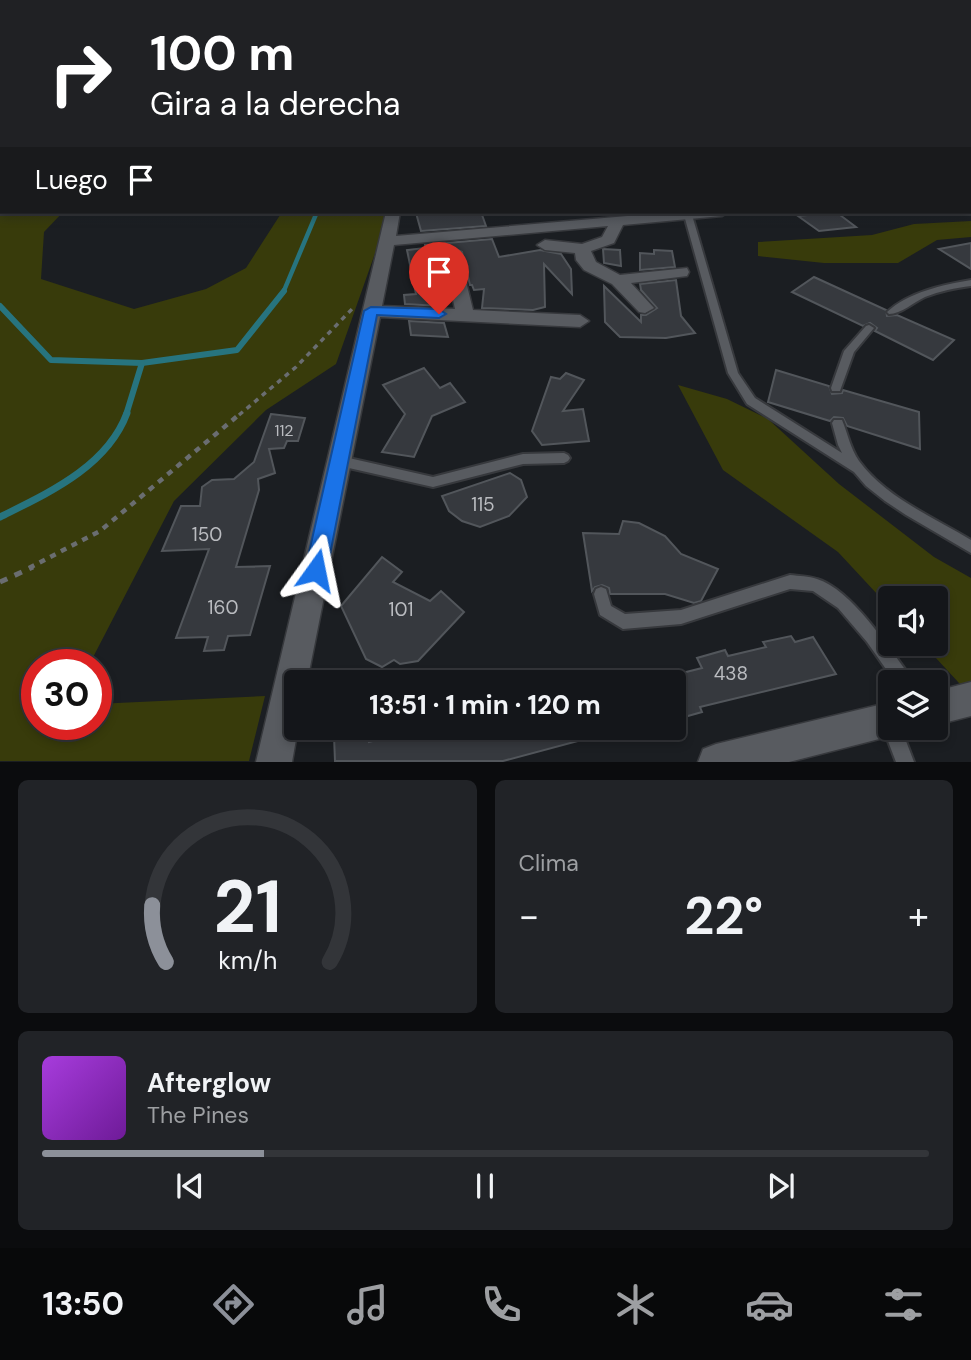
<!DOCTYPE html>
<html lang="es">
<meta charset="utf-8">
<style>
:root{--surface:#14161a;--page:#212327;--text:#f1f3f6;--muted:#9d9fa2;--line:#333539;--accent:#8c9099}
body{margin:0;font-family:"DM Sans",sans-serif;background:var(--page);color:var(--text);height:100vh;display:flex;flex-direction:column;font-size:26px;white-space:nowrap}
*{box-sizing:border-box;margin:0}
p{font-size:23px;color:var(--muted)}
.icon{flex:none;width:38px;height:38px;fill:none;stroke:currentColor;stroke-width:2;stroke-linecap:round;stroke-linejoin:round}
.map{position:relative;height:762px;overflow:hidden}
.panel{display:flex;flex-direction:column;gap:18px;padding:18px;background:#0b0c0e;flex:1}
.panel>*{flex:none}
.banner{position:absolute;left:0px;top:0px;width:971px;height:214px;box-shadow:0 4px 10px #0003,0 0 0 2px var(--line);background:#202124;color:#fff;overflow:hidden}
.tools{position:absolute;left:878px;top:586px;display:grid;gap:14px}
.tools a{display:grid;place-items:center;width:70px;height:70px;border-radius:7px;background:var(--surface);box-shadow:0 4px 10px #0003,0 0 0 2px var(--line);font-size:35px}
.speed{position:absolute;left:21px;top:649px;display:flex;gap:14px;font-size:35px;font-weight:700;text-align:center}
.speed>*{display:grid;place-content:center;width:91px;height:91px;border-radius:50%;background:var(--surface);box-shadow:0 4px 10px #0003,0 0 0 2px var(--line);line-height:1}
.speed .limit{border:10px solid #d22;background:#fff;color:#111}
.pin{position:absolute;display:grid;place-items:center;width:60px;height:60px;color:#fff;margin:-72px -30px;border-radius:50% 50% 50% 0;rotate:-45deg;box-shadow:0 0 7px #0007}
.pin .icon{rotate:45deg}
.me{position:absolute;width:77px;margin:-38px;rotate:12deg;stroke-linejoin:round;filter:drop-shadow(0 0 5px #0008)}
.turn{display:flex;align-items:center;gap:24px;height:147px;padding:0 35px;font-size:32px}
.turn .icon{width:91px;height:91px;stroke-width:2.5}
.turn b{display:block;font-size:49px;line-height:60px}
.then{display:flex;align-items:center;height:66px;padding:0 35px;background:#0003;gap:14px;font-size:26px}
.big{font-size:52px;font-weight:700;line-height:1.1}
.panel .card{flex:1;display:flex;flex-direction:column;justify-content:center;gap:10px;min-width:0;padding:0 24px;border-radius:10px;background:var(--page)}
.panel .dial{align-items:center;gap:0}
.dial svg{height:182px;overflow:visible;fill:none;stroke:var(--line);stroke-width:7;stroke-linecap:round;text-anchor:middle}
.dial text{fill:var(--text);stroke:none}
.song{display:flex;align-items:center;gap:21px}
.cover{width:84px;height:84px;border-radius:10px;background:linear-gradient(135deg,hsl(280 70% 55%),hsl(280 70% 35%))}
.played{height:7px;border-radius:4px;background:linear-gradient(90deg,var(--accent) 25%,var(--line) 25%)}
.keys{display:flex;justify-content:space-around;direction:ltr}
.heat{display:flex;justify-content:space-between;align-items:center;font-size:38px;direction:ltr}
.panel .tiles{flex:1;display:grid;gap:18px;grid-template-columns:1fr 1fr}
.card:last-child{grid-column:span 2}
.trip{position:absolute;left:284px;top:670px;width:402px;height:70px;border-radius:7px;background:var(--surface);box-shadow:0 4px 10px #0003,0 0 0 2px var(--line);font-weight:700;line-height:70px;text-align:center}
.menu{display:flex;height:112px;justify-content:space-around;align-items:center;background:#08090a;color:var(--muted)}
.menu .icon{width:49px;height:49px}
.menu .active{color:var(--accent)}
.menu b{font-size:32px;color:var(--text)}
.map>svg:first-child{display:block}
.green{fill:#383b0b}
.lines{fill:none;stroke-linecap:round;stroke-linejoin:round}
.stream-far3{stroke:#27747f;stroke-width:3.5}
.stream-far2{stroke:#27747f;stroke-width:4.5}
.stream-far1{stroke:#27747f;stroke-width:6}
.stream{stroke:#27747f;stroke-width:7}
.building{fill:#36393e;stroke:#52565b;stroke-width:2}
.lane-casing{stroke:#37393d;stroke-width:4}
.street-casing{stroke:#37393d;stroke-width:3}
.path-far3{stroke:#6a6d70;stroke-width:2;stroke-dasharray:3.5 3.5;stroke-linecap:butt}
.path-far2{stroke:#6a6d70;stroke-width:3.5;stroke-dasharray:5 5;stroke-linecap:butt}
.path-far1{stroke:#6a6d70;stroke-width:4.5;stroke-dasharray:6 6;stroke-linecap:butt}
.path{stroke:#6a6d70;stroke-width:5;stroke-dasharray:8 8;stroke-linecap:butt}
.lane{fill:#585b60;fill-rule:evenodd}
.street{fill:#585b60;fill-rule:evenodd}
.route{fill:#1a73e8;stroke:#114b97;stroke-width:2}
.labels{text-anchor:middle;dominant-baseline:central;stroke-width:7;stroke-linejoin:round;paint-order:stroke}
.number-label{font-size:16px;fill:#babcc0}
.near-number-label{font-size:19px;fill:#babcc0}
</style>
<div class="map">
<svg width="971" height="762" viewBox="0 0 971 762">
<rect width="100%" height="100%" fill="#1b1e22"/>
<!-- green -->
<g class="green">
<polygon points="0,124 2,212 63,212 44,232 41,279 134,309 206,289 246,268 282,212 385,212 379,242 336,364 266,410 174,501 89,665 37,665 37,724 96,724 96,704 265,696 249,761 0,761"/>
<polygon points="971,221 971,237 937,240 898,263 824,263 758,256 758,242 872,235 914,224"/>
<polygon points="678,385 727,399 768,419 839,484 934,557 971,578 971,696 923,644 936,644 936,598 891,598 891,609 838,552 723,470"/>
</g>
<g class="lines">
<!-- stream-far3 -->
<g class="stream-far3">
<polyline points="0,175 2,177"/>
<polyline points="0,196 2,185"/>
</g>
<!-- stream-far2 -->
<polyline class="stream-far2" points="283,293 317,212"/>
<!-- stream-far1 -->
<g class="stream-far1">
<polyline points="0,306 51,360 142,363 237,350 284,291"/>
<polyline points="126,415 142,363"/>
</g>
<!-- stream -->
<path class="stream" d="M0,517c48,-24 107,-50 127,-104"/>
</g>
<!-- building -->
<g class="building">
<polygon points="427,212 481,212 486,226 421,231 416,213"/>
<polygon points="836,212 856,227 819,231 798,216"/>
<polygon points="492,239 499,257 540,250 561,254 571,269 572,294 544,264 545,307 533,310 482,308 484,289 474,290 472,285 470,285 462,252 450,246 441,252 448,288 436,290 440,306 405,304 404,295 416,294 407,250 425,248 425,245"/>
<polygon points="971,243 971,269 939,249"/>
<polygon points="603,249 620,250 621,266 604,263"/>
<polygon points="654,250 672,251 675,267 640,270 640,253 654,254"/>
<polygon points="814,277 886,310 887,316 897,315 954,340 933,360 875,331 877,328 870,323 863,326 792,292"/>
<polygon points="676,280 681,316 695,333 666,338 620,337 605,322 604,286 641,322 641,315 646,315 657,308 641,290 640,284"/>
<polygon points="409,321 444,323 448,337 411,335"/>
<polygon points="424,368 440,388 450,383 465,402 432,416 414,457 382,452 405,414 383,385"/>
<polygon points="776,370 829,386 832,394 842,393 843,390 919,412 920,449 847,426 843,418 834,417 830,421 768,402"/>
<polygon points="566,373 584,380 563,411 583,409 589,441 542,445 532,431 551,377 560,379"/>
<polygon points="271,414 305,418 298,441 287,441 284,448 269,449 275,473 258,479 259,490 236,567 270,566 250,635 228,636 224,650 204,651 208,637 176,638 209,549 162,551 181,506 200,506 202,487 212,480 234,479 254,462"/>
<polygon points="510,473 521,480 527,497 509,516 480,527 462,521 449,511 442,496"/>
<polygon points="623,521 639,523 665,536 681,554 718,569 701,601 694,603 665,594 610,594 609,588 602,585 595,587 592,591 583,533 619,534"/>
<polygon points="382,557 402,572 393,582 430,601 441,591 464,612 418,661 400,664 394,660 382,667 366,659 341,606"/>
<polygon points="791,636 795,642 813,637 836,674 700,707 702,712 674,720 674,675 702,668 697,658 725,650 728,656 766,647 763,642"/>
<polygon points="414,728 604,728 604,734 503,761 335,761 334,736 352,732 353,737 368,734 369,742 415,730"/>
</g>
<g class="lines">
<defs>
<g id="lane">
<path d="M685,213l7,2 46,158 17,25 87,55 -4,-8 -6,-22 2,-3h8c6,14 8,28 17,41 26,36 74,56 112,79v13l-65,-38 -21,-14 -19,-15 -12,-14 -107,-68 -19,-31 -44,-158z"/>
<path d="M971,280v6c-16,2 -31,5 -46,11 -11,5 -24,17 -36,17l-2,-2c22,-20 55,-27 84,-32z"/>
<polygon points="869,325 874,328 854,352 841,388 840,391 832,391 831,388 844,351 866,326"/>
<polygon points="564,453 568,455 570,458 568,461 564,463 523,464 433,487 340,466 336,464 334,461 336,458 340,456 433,477 523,454"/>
<path d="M790,575c9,1 19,1 27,4 34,10 72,69 93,97l2,6h-17l-28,-40 -29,-34 -25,-17 -23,-2 -109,35 -58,5 -23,-14 -6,-21 2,-5 5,-2 5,2 5,17 14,8 56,-4z"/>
<polygon points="891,720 891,728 901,728 914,762 896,762 883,728 886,722"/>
</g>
<g id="street">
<rect x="0" y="120" width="2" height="5"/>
<rect x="970" y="182" width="1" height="8"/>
<polygon points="386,212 400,212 396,236 674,212 729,212 722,216 623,225 614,243 591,251 596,262 620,275 687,268 689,272 687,276 631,283 654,308 645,313 639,312 612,284 584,270 576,260 575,253 545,250 537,245 545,240 582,244 602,237 608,226 394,245 382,306 455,309 443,253 451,248 459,253 473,310 580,315 589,321 580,327 380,317 307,682 296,682 296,728 298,728 292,762 256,762"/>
<polygon points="971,682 971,716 936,725 936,691"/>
<polygon points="891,702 891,728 904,728 891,736 789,762 698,762 703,749 716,744"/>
</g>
</defs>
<!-- lane casing -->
<use href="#lane" class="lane-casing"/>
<!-- street casing -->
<use href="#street" class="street-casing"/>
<!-- path-far3 -->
<polyline class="path-far3" points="0,186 0,197"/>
<!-- path-far2 -->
<polyline class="path-far2" points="239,415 296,367 353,308"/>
<!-- path-far1 -->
<polyline class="path-far1" points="29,568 100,531 241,413"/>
<!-- path -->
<polyline class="path" points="0,582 33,567"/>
<!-- lane -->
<use href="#lane" class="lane"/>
<!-- street -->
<use href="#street" class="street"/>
</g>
<!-- sky -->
<linearGradient id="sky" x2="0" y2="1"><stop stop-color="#0f1013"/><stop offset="0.53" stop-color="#39414f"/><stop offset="1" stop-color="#39414f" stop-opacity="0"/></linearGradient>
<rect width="971" height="226" fill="url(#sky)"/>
<!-- route -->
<polygon class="route" points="371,307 439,309 446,314 439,318 377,315 327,570 323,577 316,580 308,577 305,570 364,311"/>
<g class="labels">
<!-- number labels -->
<g class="number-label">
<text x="284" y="430">112</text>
</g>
<!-- near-number labels -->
<g class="near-number-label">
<text x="483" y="504">115</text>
<text x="207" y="534">150</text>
<text x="223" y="607">160</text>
<text x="401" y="609">101</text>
<text x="731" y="673">438</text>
</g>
</g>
</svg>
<div class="tools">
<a><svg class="icon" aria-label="sound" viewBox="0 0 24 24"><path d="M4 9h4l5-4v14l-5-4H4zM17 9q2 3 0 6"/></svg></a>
<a><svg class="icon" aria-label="layers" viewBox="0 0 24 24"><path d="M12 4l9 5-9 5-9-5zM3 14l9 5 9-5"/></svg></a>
</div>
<div class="speed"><div class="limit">30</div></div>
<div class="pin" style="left:439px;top:314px;background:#d93025"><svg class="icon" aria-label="arrive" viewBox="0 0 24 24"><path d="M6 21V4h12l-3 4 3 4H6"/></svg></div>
<svg class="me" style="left:316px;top:570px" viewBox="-20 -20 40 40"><path d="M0-17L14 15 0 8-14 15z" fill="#1a73e8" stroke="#fff" stroke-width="4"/></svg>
<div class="trip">13:51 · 1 min · 120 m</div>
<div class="banner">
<div class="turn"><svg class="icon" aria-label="right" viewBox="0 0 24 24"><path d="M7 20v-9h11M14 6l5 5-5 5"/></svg><div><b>100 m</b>Gira a la derecha</div></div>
<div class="then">Luego<svg class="icon" aria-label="arrive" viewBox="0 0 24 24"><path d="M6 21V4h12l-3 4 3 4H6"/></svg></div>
</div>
</div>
<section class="panel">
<div class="tiles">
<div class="card dial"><svg viewBox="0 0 100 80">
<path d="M14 69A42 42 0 1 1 86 69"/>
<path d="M14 69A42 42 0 0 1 8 44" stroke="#8c9099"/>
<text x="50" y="56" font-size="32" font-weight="700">21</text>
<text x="50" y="72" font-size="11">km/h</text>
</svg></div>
<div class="card"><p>Clima</p>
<div class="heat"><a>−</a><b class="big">22°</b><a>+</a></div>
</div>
<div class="card">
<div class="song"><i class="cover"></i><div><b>Afterglow</b><p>The Pines</p></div></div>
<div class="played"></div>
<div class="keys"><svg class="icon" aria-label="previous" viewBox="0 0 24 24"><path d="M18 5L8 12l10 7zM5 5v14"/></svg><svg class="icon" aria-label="pause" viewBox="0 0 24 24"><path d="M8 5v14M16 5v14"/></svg><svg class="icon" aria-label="next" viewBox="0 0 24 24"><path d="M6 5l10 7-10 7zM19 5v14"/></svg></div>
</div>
</div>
</section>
<nav class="menu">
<b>13:50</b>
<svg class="icon active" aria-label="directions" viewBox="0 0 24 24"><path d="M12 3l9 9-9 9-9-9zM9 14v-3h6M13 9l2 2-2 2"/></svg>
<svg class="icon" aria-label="music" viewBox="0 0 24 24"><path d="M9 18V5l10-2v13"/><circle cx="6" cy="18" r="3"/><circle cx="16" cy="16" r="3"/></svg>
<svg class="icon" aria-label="phone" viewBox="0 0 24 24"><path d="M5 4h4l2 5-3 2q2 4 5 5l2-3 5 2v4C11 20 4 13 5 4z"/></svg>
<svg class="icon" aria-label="climate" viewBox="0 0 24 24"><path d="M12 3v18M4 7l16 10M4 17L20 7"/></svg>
<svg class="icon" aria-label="car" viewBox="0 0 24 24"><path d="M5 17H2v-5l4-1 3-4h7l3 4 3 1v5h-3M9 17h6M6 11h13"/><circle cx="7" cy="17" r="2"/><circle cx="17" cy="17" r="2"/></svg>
<svg class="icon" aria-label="filters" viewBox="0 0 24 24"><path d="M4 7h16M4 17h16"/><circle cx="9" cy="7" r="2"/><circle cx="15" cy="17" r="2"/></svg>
</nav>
